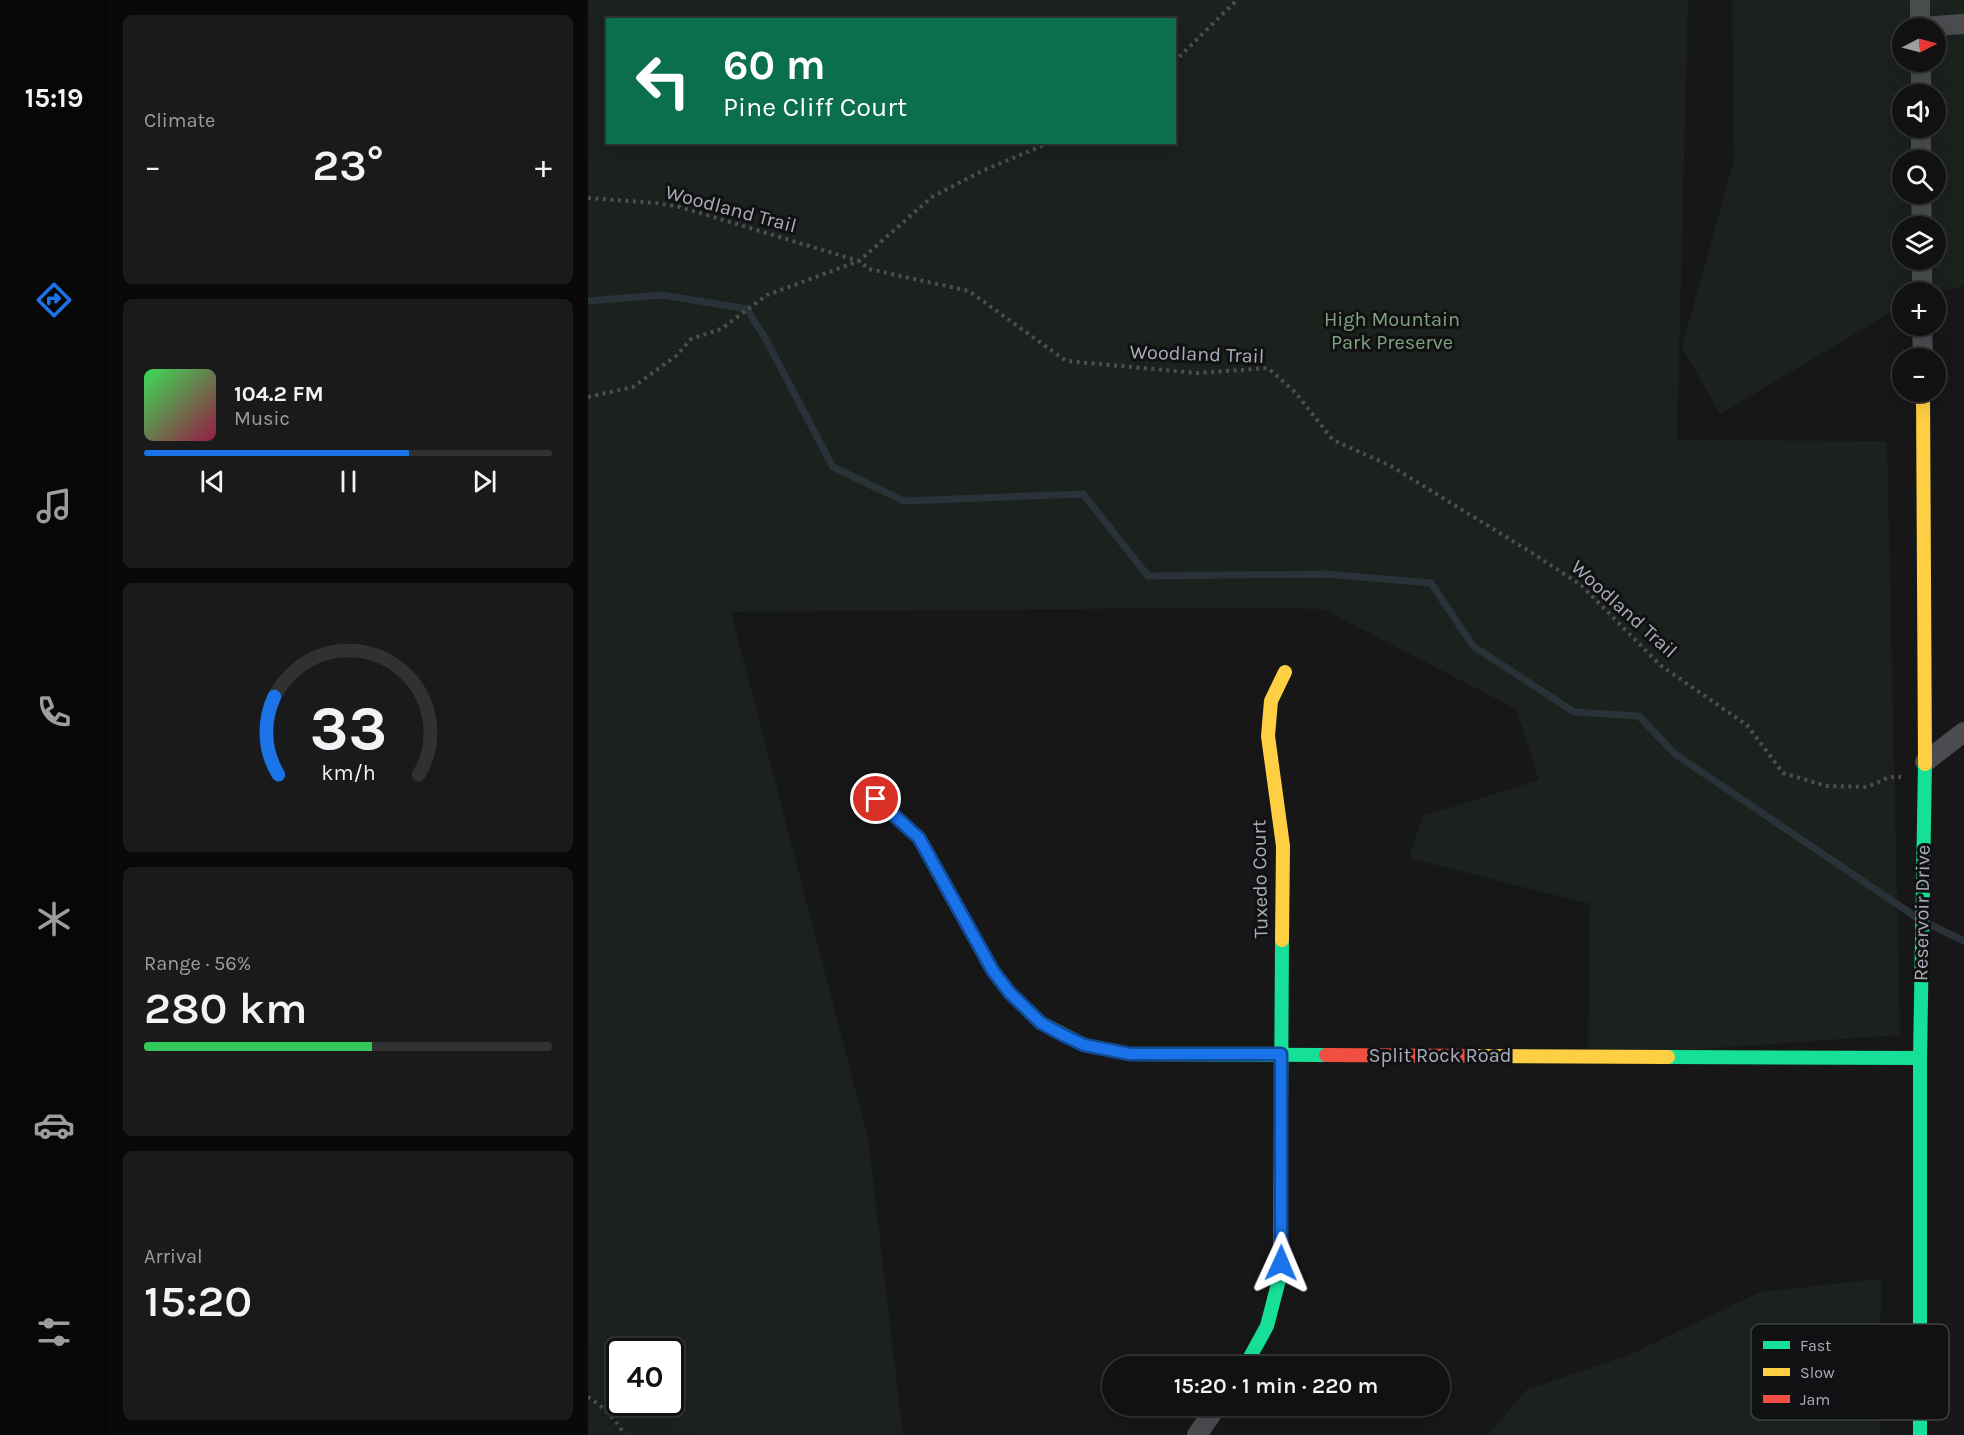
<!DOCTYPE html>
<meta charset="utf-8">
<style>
:root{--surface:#111;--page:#1a1a1a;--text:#f1f3f6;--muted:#9c9d9f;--line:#303131;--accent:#1a73e8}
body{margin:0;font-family:Karla,sans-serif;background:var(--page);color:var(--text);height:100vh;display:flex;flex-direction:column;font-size:22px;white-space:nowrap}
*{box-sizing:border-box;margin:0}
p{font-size:20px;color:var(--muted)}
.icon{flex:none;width:33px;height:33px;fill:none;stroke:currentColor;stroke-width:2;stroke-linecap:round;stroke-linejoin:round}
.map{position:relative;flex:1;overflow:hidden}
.panel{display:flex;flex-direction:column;gap:15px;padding:15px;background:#090909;width:480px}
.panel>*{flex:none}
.top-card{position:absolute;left:18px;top:18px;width:570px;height:126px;border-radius:0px;box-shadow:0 6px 24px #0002,0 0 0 2px var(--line);background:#0b6e4f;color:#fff;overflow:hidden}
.needle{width:39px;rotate:84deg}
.tools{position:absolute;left:1304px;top:18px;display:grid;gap:12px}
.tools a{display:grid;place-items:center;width:54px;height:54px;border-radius:50%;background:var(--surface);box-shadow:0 6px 24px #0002,0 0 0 2px var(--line);font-size:30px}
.speed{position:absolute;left:18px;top:1338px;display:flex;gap:12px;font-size:30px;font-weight:700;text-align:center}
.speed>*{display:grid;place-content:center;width:78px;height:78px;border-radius:50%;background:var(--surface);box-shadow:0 6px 24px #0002,0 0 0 2px var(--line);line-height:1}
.speed .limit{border:3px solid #111;border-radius:9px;background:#fff;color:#111}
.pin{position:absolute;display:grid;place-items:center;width:51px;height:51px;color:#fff;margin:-26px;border:3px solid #fff;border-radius:50%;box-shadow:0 2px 6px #0007}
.me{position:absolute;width:66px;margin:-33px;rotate:1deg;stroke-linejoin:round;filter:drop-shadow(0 0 4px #0008)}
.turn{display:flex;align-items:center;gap:21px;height:126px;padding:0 18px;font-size:27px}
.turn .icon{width:78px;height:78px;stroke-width:2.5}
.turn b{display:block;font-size:42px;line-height:51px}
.big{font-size:45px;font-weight:600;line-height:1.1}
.panel .card{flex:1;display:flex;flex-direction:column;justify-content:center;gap:9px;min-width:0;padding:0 21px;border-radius:9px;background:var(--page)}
.panel .dial{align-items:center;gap:0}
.dial svg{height:156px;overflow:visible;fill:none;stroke:var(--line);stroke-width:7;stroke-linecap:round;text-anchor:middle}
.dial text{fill:var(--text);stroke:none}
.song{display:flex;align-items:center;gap:18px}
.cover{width:72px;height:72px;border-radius:9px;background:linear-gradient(135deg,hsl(130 70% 55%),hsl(340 70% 35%))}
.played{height:6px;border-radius:3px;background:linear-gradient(90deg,var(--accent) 65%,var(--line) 65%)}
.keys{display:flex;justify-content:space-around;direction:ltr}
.heat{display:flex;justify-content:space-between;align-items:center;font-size:33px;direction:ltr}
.charge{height:9px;border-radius:4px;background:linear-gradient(90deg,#34c759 56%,var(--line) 0)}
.trip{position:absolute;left:514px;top:1356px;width:348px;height:60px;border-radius:30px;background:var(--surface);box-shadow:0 6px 24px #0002,0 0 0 2px var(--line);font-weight:600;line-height:60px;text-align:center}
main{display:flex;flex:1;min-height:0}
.tabs{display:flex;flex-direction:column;width:108px;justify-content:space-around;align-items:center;background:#070707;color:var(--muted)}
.tabs .icon{width:42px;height:42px}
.tabs .on{color:var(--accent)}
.tabs b{font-size:27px;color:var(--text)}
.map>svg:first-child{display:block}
.green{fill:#1b211c;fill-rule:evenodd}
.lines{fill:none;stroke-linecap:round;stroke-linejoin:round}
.stream{stroke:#2a3239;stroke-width:7}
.path{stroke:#4d4e52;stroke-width:4;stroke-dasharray:3 4.5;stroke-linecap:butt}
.street{stroke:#4b4c50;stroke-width:20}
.fast{stroke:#16e098;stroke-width:14}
.slow{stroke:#ffcf43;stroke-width:14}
.jam{stroke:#f24e42;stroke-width:14}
.route-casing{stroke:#114b97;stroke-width:15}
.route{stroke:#1a73e8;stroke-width:10}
.labels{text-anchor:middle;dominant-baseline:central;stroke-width:6;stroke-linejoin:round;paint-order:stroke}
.street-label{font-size:20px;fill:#a8adb8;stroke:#111113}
.park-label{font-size:20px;fill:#7fa381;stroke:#111113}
.key{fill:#111113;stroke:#3e4045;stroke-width:1.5}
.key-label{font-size:16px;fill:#a8adb8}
</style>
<main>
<nav class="tabs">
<b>15:19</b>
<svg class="icon on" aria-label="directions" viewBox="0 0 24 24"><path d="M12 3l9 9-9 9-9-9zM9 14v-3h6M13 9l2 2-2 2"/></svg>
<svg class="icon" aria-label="music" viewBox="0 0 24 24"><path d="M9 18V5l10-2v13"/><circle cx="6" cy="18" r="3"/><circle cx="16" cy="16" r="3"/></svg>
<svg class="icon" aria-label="phone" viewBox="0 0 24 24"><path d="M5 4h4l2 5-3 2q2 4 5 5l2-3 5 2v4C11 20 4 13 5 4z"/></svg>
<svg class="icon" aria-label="climate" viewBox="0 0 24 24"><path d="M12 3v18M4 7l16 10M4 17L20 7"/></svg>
<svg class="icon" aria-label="car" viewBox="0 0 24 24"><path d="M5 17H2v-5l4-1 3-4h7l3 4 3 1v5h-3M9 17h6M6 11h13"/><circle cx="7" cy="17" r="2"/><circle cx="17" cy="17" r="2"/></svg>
<svg class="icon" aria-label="filters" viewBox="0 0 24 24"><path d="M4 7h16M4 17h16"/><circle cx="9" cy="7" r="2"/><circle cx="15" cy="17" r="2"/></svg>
</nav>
<section class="panel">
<div class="card"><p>Climate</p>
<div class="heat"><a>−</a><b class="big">23°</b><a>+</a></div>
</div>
<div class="card">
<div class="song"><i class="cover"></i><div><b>104.2 FM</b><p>Music</p></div></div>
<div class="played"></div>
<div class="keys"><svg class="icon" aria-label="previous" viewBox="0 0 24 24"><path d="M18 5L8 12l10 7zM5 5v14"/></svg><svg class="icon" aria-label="pause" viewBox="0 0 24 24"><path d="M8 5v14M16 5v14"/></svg><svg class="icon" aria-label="next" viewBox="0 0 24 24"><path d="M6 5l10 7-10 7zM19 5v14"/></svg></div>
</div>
<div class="card dial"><svg viewBox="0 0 100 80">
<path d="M14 69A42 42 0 1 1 86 69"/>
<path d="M14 69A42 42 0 0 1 12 29" stroke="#1a73e8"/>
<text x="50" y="56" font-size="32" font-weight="700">33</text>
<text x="50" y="72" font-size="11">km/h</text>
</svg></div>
<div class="card"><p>Range · 56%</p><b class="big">280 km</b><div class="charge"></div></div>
<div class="card"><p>Arrival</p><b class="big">15:20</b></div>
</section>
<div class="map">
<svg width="1376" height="1435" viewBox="0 0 1376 1435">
<rect width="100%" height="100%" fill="#171717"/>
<!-- green -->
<g class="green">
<path d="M0,0h1100l-11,440 210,1 13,594 -312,22 2,-153 -181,-46 14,-42 116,-36 -23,-71 -193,-100 -114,-1 -478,4 137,526 35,297h-315zM20,20h566v122h-566zM32,1352h50v50h-50z"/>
<path d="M1144,0h232v286l-30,6h-32v14l-182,108 -38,-67 52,-187zM1314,28h33v34h-33zM1314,94h33v34h-33zM1314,160h33v34h-33zM1314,226h33v34h-33z"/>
<polygon points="1293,1279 1292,1435 900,1435 938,1390 1041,1355 1172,1292"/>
</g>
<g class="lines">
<!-- stream -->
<g class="stream">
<polyline points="0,301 74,295 159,309 177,338 245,467 316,501 495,494 560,576 738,574 843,583 885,646 986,712 1051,716 1087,754 1328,917"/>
<polyline points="1343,925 1376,941"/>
</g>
<!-- path -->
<g class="path">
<polyline points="586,62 649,0"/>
<polyline points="0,198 68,203 92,207 271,261 281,269 381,291 478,361 609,373 680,368 707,392 745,440 803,466 941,551 993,585 1072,665 1159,725 1195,773 1238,786 1280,787 1301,777 1313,777"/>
<polyline points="0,397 45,387 88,356 103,339 133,329 179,295 271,261 344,197 394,171 463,142"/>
<path d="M0,1397c13,8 30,24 36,38"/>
</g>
<!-- street -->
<g class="street">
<polyline points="1332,27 1376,24"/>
<polyline points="1332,28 1332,0"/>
<polyline points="1333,62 1333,94"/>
<polyline points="1333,128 1333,160"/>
<polyline points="1333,194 1334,226"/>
<polyline points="1334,260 1334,292"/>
<polyline points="1334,326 1335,358"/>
<polyline points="1337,762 1376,732"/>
<polyline points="609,1435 629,1406"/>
</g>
<!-- fast -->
<g class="fast">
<polyline points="288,799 331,838 405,971 422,993 453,1023 496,1045 542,1054 738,1055"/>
<polyline points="1080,1057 1332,1058"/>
<polyline points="657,1366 679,1326 692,1276 694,940"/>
<polyline points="1332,1435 1332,1058 1337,764"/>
</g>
<!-- slow -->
<g class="slow">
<polyline points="1335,392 1337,764"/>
<polyline points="694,940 695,846 680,736 683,701 697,672"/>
<polyline points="884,1056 1080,1057"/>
</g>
<!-- jam -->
<polyline class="jam" points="738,1055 884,1056"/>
</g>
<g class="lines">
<defs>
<polyline id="route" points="288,799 331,838 405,971 422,993 453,1023 475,1035 496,1045 542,1054 693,1054 693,1263"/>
</defs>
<!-- route casing -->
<use href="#route" class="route-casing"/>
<!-- route -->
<use href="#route" class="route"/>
</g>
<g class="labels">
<!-- street labels -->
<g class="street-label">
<text transform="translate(143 209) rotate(15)">Woodland Trail</text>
<text transform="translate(609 354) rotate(2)">Woodland Trail</text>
<text transform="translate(1036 609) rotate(42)">Woodland Trail</text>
<text transform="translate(672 879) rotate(-91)">Tuxedo Court</text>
<text transform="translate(1334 913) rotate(-89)">Reservoir Drive</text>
<text x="852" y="1055">Split Rock Road</text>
</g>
<!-- park labels -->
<g class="park-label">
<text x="804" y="319">High Mountain<tspan x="804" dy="23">Park Preserve</tspan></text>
</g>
</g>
<!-- legend -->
<rect x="1163" y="1324" width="198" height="96" rx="9" class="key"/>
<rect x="1175" y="1341" width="27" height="8" fill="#16e098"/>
<rect x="1175" y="1368" width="27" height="8" fill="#ffcf43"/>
<rect x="1175" y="1395" width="27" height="8" fill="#f24e42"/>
<g class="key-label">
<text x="1212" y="1351">Fast</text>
<text x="1212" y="1378">Slow</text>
<text x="1212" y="1405">Jam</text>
</g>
</svg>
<div class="tools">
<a><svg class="needle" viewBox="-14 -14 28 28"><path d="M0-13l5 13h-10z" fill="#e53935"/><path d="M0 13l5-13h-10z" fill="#9c9d9f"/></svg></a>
<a><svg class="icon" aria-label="sound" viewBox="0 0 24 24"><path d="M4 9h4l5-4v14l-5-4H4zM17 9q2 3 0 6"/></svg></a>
<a><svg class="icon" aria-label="search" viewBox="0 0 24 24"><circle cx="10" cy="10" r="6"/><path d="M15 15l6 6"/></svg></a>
<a><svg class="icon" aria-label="layers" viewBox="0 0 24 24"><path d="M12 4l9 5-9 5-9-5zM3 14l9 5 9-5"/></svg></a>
<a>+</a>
<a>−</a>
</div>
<div class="speed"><div class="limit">40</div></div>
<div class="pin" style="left:288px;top:799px;background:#d93025"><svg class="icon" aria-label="arrive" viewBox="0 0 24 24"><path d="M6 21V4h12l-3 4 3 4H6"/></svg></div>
<svg class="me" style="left:693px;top:1263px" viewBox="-20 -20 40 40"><path d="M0-17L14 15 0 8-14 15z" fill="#1a73e8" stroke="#fff" stroke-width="4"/></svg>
<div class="trip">15:20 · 1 min · 220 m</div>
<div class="top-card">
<div class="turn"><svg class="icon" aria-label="left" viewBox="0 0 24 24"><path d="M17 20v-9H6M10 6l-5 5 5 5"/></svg><div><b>60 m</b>Pine Cliff Court</div></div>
</div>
</div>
</main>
